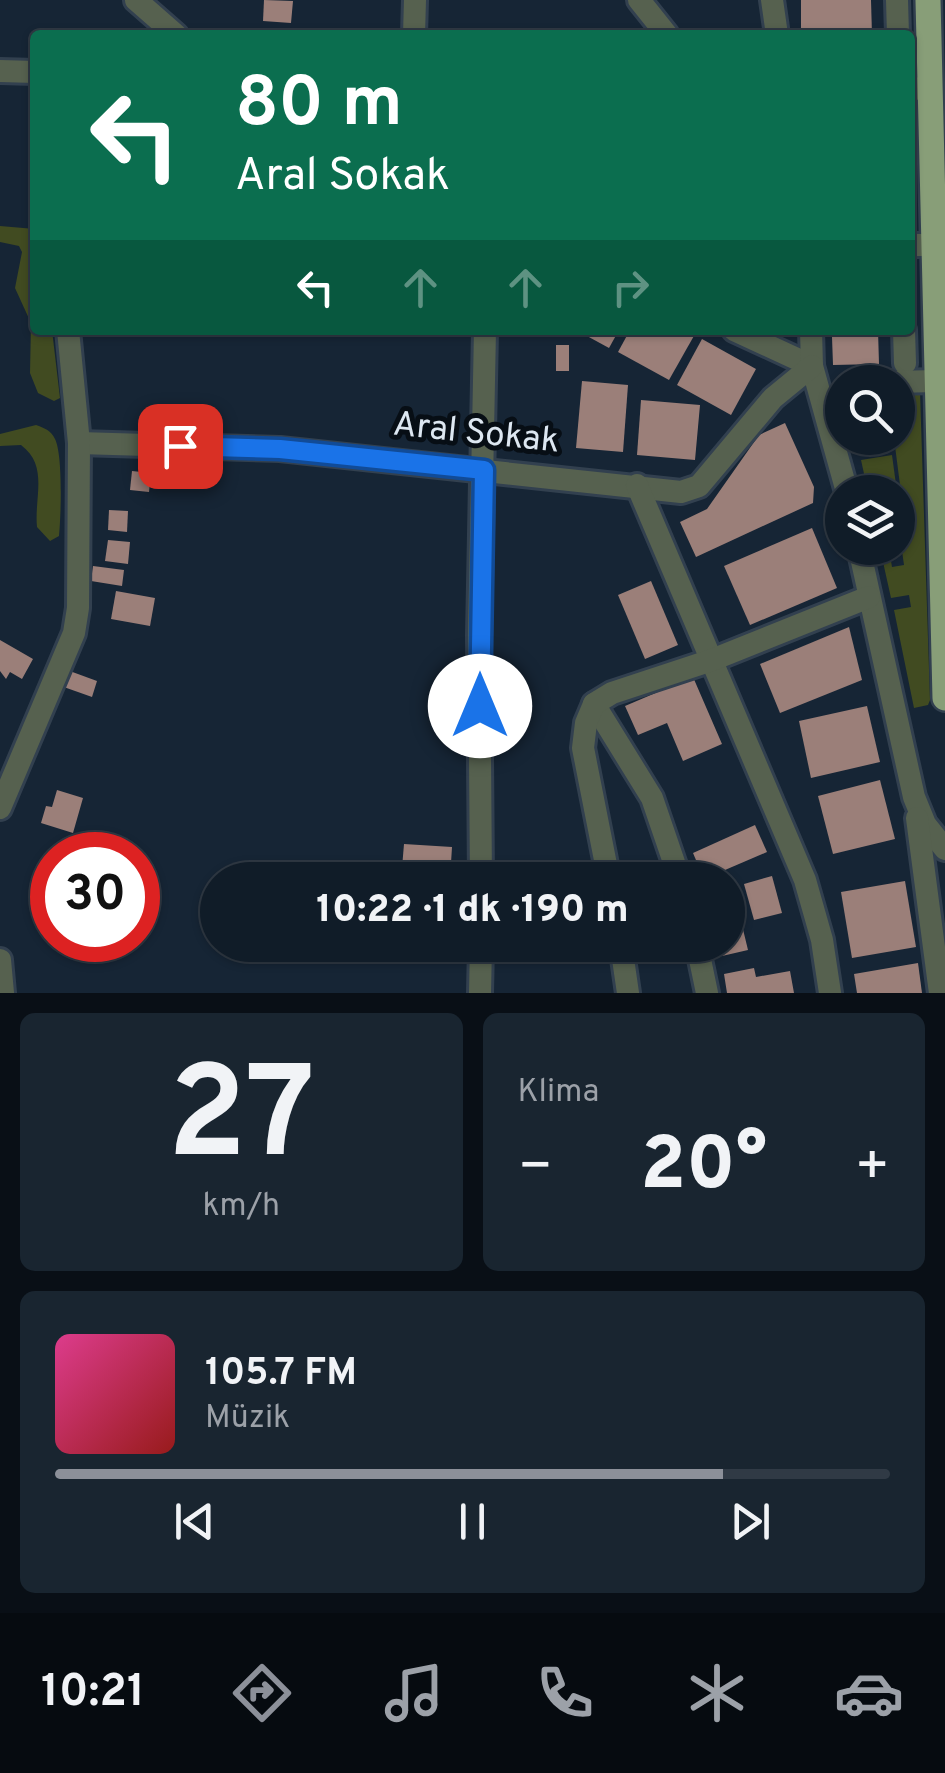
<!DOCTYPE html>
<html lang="tr">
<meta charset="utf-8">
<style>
:root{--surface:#101c28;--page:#192530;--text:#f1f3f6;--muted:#9ca1a8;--line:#303a45;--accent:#8c9099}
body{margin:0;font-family:Overpass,sans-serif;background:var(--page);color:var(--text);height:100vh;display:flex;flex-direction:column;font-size:38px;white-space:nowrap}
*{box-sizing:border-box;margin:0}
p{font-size:32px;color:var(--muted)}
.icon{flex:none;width:55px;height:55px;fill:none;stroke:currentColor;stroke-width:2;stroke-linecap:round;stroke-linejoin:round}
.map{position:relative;height:993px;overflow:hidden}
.details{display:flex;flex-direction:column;gap:20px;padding:20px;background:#090f16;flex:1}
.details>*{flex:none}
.hud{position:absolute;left:30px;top:30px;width:885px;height:305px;border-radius:10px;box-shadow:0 2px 8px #0004,0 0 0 2px var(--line);background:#0b6e4f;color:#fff;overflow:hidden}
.buttons{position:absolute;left:825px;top:365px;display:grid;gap:20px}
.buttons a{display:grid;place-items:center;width:90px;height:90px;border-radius:50%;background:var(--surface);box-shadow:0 2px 8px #0004,0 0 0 2px var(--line);font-size:50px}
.speed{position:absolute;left:30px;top:832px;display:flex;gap:20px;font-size:50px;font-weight:700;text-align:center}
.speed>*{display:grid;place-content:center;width:130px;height:130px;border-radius:50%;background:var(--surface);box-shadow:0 2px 8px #0004,0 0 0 2px var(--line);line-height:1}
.speed .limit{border:15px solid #d22;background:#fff;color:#111}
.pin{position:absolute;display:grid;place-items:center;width:85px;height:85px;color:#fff;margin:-42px;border-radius:20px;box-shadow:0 5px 15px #0006}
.me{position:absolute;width:110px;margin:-55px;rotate:0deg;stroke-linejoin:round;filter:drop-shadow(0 0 8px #0008)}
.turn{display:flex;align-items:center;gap:35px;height:210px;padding:0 40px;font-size:45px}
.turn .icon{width:130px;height:130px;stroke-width:2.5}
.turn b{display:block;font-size:70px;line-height:85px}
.lanes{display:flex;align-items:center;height:95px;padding:0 40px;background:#0003;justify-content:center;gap:50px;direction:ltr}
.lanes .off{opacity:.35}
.big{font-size:75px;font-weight:800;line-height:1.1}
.details .card{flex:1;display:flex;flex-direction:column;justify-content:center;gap:15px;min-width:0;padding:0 35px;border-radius:15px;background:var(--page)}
.details .dial{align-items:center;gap:0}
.dial b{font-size:130px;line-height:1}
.song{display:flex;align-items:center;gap:30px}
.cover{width:120px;height:120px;border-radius:15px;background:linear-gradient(135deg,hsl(330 70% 55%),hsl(0 70% 35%))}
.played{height:10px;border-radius:5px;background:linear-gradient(90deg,var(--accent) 80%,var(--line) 80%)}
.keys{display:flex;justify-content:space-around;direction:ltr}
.heat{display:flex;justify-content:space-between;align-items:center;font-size:55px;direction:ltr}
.details .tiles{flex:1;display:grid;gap:20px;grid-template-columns:1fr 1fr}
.card:last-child{grid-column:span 2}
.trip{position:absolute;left:200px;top:862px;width:545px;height:100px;border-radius:50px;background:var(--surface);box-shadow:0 2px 8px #0004,0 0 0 2px var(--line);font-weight:800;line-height:100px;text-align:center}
.menu{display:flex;height:160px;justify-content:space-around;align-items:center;background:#060b10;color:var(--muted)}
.menu .icon{width:70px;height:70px}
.menu .selected{color:var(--accent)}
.menu b{font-size:45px;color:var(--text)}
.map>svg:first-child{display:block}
.green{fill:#414b21}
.building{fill:#9b7f79}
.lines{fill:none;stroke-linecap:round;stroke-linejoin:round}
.minor-casing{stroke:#32404f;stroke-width:28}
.major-casing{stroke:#32404f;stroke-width:30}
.minor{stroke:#56614f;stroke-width:22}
.major{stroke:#889e78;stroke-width:25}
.route-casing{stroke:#114b97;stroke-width:25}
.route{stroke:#1a73e8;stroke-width:18}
.labels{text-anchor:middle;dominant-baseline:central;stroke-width:10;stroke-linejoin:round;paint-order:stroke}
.street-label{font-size:35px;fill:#dde7f1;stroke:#070e15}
</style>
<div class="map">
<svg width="945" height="993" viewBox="0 0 945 993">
<rect width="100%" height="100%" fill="#162535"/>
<!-- green -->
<g class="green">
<polygon points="0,226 35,229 35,330 52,330 60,398 54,401 38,393 30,373 31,323 15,288 22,252 19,246 0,242"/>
<polygon points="898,387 920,392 930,700 928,705 914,708 894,610 911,607 909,595 891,598 883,562 891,561 892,567 904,565 902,551 891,552 891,556 882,558 880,548 898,548 898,534 906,532 894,438 898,438"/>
<path d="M36,425c8,3 15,5 19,14 8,16 6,77 4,97l-9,5 -13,-14c-3,-30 12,-61 -16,-82l-21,1v-12z"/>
<polygon points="892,455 897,492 868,492 861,460"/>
</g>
<!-- building -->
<g class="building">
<polygon points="264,0 293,1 291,23 263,21"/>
<polygon points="801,0 871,0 872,35 801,35"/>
<polygon points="576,330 619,330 609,348"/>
<polygon points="630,330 688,330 695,334 669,380 618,352"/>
<polygon points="839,330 878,330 879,364 833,365 832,337 839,336"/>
<polygon points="702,339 756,369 731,415 677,385"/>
<rect x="556" y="345" width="13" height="26"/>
<polygon points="582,381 628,385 623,452 576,448"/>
<polygon points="641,400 700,405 695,460 637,455"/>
<polygon points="785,423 814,487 813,503 696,557 680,522 707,509 759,435"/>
<polygon points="132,471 151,473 149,492 130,490"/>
<polygon points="109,510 128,511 127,532 108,530"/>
<polygon points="812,528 837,588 750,625 724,566"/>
<polygon points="108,540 130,542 128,564 105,561"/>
<polygon points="93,566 124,570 122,586 91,581"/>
<polygon points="651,581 678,645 645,659 618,595"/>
<polygon points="116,591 155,598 150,626 111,619"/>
<polygon points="849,627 862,680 780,713 760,664"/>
<polygon points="0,640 33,659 22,679 10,672 6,679 0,671"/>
<polygon points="67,670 97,681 92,697 61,686"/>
<polygon points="693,677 722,744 683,761 667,723 638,735 625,706"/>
<polygon points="867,706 880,762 811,778 799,721"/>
<polygon points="880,780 895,839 833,854 818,796"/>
<polygon points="57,790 83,798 73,833 41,823 46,806 52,807"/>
<polygon points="755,825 767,852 704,879 693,853"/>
<polygon points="404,844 452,847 450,880 401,880"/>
<polygon points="534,869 534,880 498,880 497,870"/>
<polygon points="772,876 782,913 754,920 744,884"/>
<polygon points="905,881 916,947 852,958 841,892"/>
<polygon points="733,888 748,950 722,956 720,945 728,945 728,890"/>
<polygon points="500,945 535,945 535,950 500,949"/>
<polygon points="918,963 922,993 857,993 854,974"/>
<polygon points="754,968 756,977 790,971 794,993 727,993 724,974"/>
</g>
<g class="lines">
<defs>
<g id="minor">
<polyline points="136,0 176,35"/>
<polyline points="639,0 667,35"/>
<polyline points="772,0 777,35"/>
<polyline points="897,0 898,35"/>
<polyline points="414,35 415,0"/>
<polyline points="0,71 35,72"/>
<polyline points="910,90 931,86"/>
<polyline points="910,245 933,245"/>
<polyline points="734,330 812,366"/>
<polyline points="811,330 812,366 847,492"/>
<polyline points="904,330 905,363"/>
<polyline points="894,382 936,381"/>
<polyline points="79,443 280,449 681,492 699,486 773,398 812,366"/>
<polyline points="637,485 805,880 822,940 830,993"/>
<polyline points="859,548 914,797 925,824 945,849"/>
<polyline points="594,704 652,798 680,880"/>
<polyline points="0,808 74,633 78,608 79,443 68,330"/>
<polyline points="917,818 940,993"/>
<polyline points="481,880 479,636 485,330"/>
<polyline points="609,880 583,748 586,723 594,704 612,693 712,660 869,597"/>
<polyline points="621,945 628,993"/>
<polyline points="697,945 707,993"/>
<polyline points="0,960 3,993"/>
<polyline points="480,993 481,945"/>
</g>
<polyline id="major" points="928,0 945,698"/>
</defs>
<!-- minor casing -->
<use href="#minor" class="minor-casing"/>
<!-- major casing -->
<use href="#major" class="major-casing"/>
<!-- minor -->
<use href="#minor" class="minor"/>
<!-- major -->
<use href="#major" class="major"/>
</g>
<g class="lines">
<defs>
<polyline id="route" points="180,446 280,449 484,470 480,706"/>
</defs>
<!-- route casing -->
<use href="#route" class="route-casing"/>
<!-- route -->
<use href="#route" class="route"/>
</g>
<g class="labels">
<!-- street labels -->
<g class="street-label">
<text transform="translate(476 434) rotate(6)">Aral Sokak</text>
</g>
</g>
</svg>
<div class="buttons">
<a><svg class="icon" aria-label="search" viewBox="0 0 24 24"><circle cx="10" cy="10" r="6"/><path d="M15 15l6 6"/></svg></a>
<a><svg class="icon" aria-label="layers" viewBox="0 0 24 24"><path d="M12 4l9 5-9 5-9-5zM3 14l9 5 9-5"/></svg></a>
</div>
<div class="speed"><div class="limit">30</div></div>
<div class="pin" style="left:180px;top:446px;background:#d93025"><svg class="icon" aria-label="arrive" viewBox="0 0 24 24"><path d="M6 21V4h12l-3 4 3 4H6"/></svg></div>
<svg class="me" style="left:480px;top:706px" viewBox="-20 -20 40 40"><circle r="19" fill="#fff"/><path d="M0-13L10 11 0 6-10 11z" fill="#1a73e8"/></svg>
<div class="trip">10:22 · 1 dk · 190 m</div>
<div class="hud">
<div class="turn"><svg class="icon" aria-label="left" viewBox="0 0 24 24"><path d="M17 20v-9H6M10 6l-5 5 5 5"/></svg><div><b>80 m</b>Aral Sokak</div></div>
<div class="lanes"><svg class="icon" aria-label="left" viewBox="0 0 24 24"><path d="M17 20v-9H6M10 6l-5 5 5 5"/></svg><svg class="icon off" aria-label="ahead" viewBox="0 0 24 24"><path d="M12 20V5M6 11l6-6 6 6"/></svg><svg class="icon off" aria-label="ahead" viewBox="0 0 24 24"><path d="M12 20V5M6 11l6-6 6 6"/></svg><svg class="icon off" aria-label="right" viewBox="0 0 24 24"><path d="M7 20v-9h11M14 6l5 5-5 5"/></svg></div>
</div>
</div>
<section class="details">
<div class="tiles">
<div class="card dial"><b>27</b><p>km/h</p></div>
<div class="card"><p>Klima</p>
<div class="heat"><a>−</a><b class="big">20°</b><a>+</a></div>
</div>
<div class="card">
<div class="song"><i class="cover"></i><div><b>105.7 FM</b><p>Müzik</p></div></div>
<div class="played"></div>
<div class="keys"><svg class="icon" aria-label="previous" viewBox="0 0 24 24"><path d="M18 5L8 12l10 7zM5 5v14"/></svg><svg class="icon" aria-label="pause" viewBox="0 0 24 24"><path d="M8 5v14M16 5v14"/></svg><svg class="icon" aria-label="next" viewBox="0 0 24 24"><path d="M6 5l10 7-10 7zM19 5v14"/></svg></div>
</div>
</div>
</section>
<nav class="menu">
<b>10:21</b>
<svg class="icon selected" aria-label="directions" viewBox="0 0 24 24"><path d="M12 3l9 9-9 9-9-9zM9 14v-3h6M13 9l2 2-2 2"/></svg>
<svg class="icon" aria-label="music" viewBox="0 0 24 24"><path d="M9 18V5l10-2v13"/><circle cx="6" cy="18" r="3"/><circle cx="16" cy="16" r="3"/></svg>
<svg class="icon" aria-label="phone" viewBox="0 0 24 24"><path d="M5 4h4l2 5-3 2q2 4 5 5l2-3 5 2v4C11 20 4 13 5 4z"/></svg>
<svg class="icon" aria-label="climate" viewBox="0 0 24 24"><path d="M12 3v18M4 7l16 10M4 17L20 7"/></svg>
<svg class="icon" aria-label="car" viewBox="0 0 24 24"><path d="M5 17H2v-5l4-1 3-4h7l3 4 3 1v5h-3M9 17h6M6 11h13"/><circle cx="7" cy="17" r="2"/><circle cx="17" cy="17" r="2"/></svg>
</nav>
